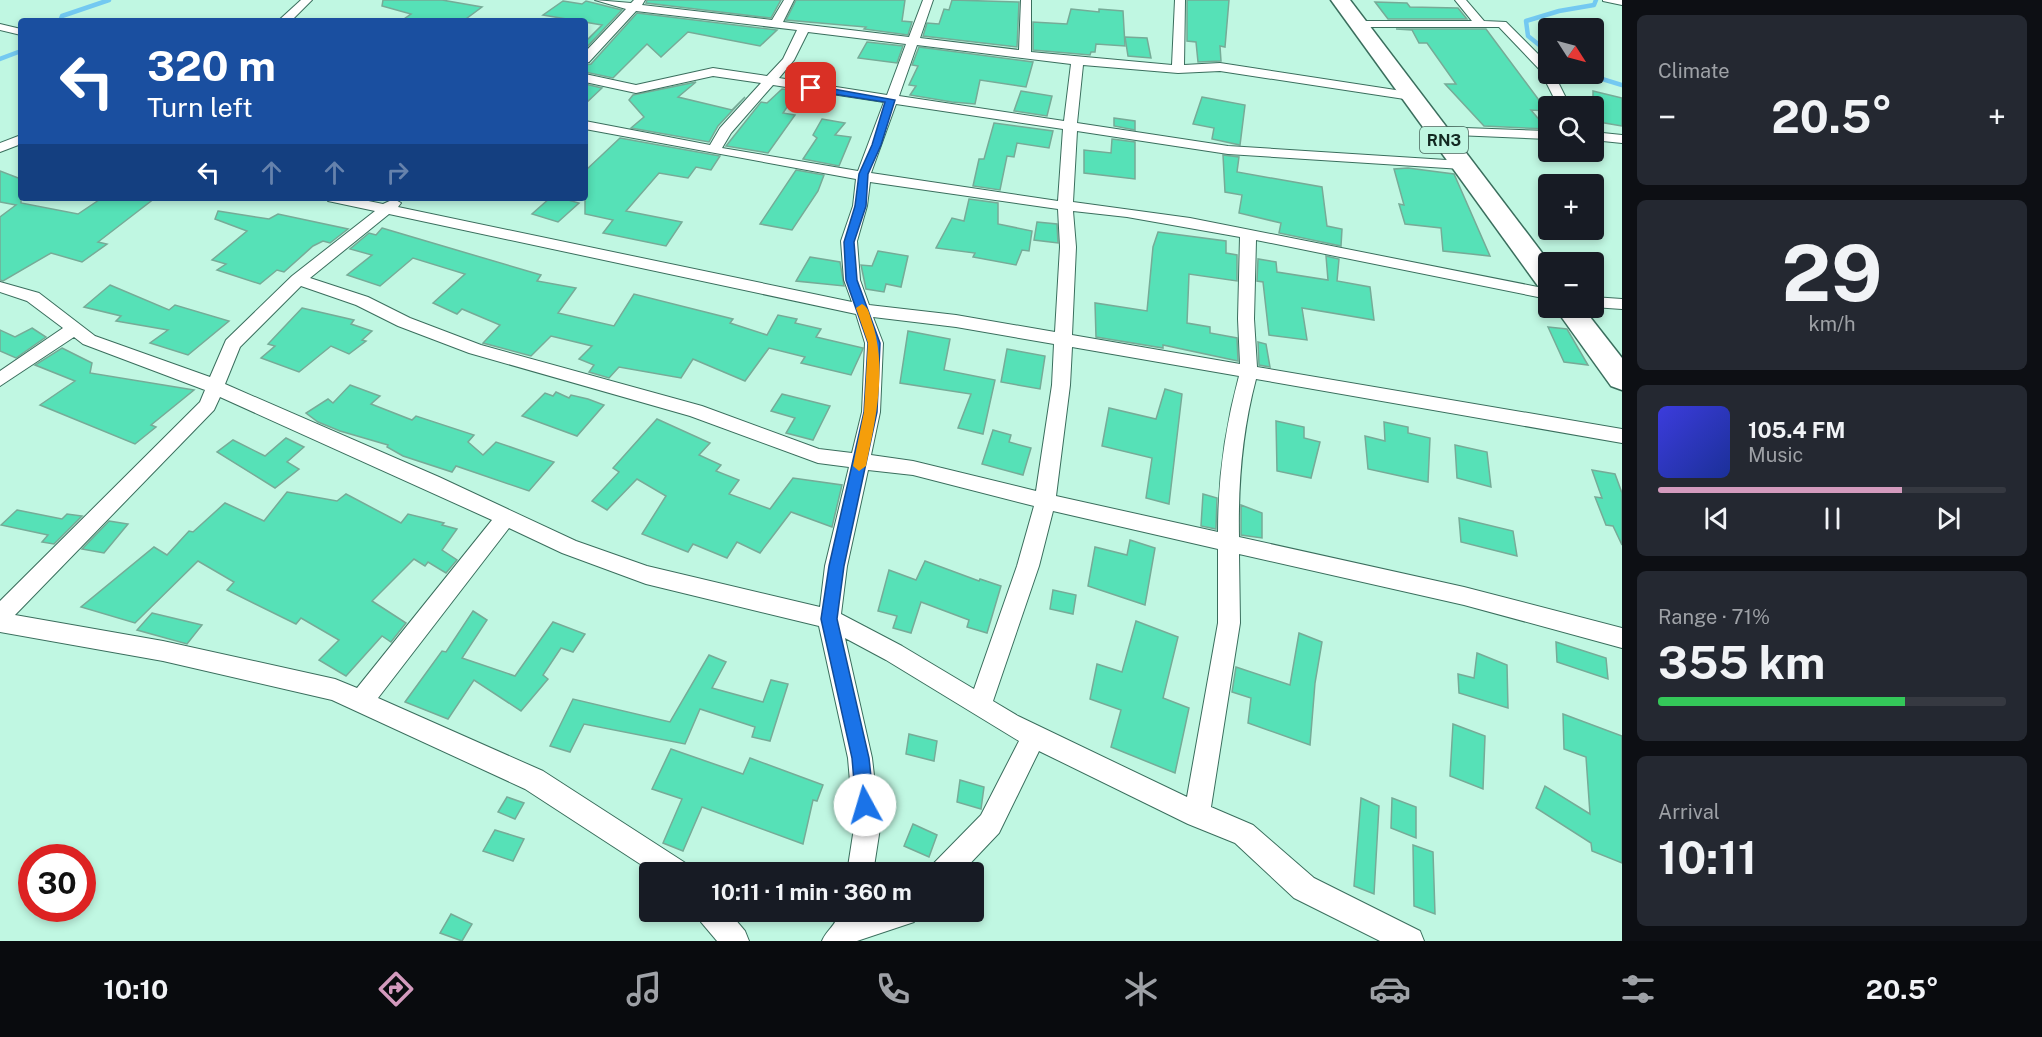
<!DOCTYPE html>
<meta charset="utf-8">
<style>
:root{--surface:#171b24;--page:#242831;--text:#f1f3f6;--muted:#9ea1a6;--line:#363941;--accent:#d39abd}
body{margin:0;font-family:"Public Sans",sans-serif;background:var(--page);color:var(--text);height:100vh;display:flex;flex-direction:column;font-size:22px;white-space:nowrap}
*{box-sizing:border-box;margin:0}
p{font-size:20px;color:var(--muted)}
.icon{flex:none;width:33px;height:33px;fill:none;stroke:currentColor;stroke-width:2;stroke-linecap:round;stroke-linejoin:round}
.map{position:relative;flex:1;overflow:hidden}
.drawer{display:flex;flex-direction:column;gap:15px;padding:15px;background:#0d0f14;width:420px}
.drawer>*{flex:none}
.banner{position:absolute;left:18px;top:18px;width:570px;height:183px;border-radius:6px;box-shadow:0 3px 9px #0003;background:#1a4fa0;color:#fff;overflow:hidden}
.needle{width:39px;rotate:126deg}
.buttons{position:absolute;left:1538px;top:18px;display:grid;gap:12px}
.buttons a{display:grid;place-items:center;width:66px;height:66px;border-radius:6px;background:var(--surface);box-shadow:0 3px 9px #0003;font-size:30px}
.speed{position:absolute;left:18px;top:844px;display:flex;gap:12px;font-size:30px;font-weight:700;text-align:center}
.speed>*{display:grid;place-content:center;width:78px;height:78px;border-radius:50%;background:var(--surface);box-shadow:0 3px 9px #0003;line-height:1}
.speed .limit{border:9px solid #d22;background:#fff;color:#111}
.pin{position:absolute;display:grid;place-items:center;width:51px;height:51px;color:#fff;margin:-26px;border-radius:12px;box-shadow:0 3px 9px #0006}
.me{position:absolute;width:66px;margin:-33px;rotate:354deg;stroke-linejoin:round;filter:drop-shadow(0 0 4px #0008)}
.turn{display:flex;align-items:center;gap:21px;height:126px;padding:0 30px;font-size:27px}
.turn .icon{width:78px;height:78px;stroke-width:2.5}
.turn b{display:block;font-size:42px;line-height:51px}
.lanes{display:flex;align-items:center;height:57px;padding:0 30px;background:#0003;justify-content:center;gap:30px;direction:ltr}
.lanes .off{opacity:.35}
.big{font-size:45px;font-weight:700;line-height:1.1}
.drawer .tile{flex:1;display:flex;flex-direction:column;justify-content:center;gap:9px;min-width:0;padding:0 21px;border-radius:9px;background:var(--page)}
.drawer .dial{align-items:center;gap:0}
.dial b{font-size:78px;line-height:1}
.song{display:flex;align-items:center;gap:18px}
.cover{width:72px;height:72px;border-radius:9px;background:linear-gradient(135deg,hsl(240 70% 55%),hsl(230 70% 35%))}
.played{height:6px;border-radius:3px;background:linear-gradient(90deg,var(--accent) 70%,var(--line) 70%)}
.keys{display:flex;justify-content:space-around;direction:ltr}
.heat{display:flex;justify-content:space-between;align-items:center;font-size:33px;direction:ltr}
.charge{height:9px;border-radius:4px;background:linear-gradient(90deg,#34c759 71%,var(--line) 0)}
.trip{position:absolute;left:639px;top:862px;width:345px;height:60px;border-radius:6px;background:var(--surface);box-shadow:0 3px 9px #0003;font-weight:700;line-height:60px;text-align:center}
.menu{display:flex;height:96px;justify-content:space-around;align-items:center;background:#090b0e;color:var(--muted)}
.menu .icon{width:42px;height:42px}
.menu .on{color:var(--accent)}
.menu b{font-size:27px;color:var(--text)}
main{display:flex;flex:1;min-height:0}
.map>svg:first-child{display:block}
.lines{fill:none;stroke-linecap:round;stroke-linejoin:round}
.stream{stroke:#73c9f1;stroke-width:4.5}
.building{fill:#56e1b7;stroke:#76ab97;stroke-width:1.5}
.street-casing{stroke:#3a6e5d;stroke-width:2}
.highway-casing{stroke:#3a6e5d;stroke-width:3}
.street{fill:#fff;fill-rule:evenodd}
.highway{fill:#fff;fill-rule:evenodd}
.route{fill:#1a73e8;stroke:#114b97;stroke-width:1.5}
.slow{fill:#f59e0b}
.labels{text-anchor:middle;dominant-baseline:central;stroke-width:5;stroke-linejoin:round;paint-order:stroke}
.shield{fill:#c0f7e2;stroke:#47675c;stroke-width:1.5}
.shield-label{font-size:16px;font-weight:bold;fill:#132922}
</style>
<main>
<div class="map">
<svg width="1622" height="941" viewBox="0 0 1622 941">
<rect width="100%" height="100%" fill="#c0f7e2"/>
<g class="lines">
<!-- stream -->
<g class="stream">
<polyline points="60,21 62,16 109,0"/>
<polyline points="1548,52 1528,36 1526,21 1559,11 1594,5 1596,0"/>
<polyline points="0,59 21,51"/>
<polyline points="1586,74 1622,85"/>
</g>
</g>
<!-- building -->
<g class="building">
<polygon points="383,0 442,0 482,7 463,21 401,21 411,14 382,6"/>
<polygon points="647,0 781,0 771,18 646,3"/>
<polygon points="796,0 905,0 902,21 912,22 908,35 864,29 866,27 786,20"/>
<polygon points="952,0 1019,2 1017,47 923,36 927,23 939,24 944,9 949,10"/>
<polygon points="1187,0 1229,0 1225,47 1220,46 1221,61 1198,62 1196,42 1187,41"/>
<polygon points="563,1 582,4 586,1 622,10 585,49 585,42 602,25 543,15"/>
<polygon points="1375,2 1407,3 1410,7 1458,8 1467,19 1388,19"/>
<polygon points="1071,9 1099,12 1099,9 1123,11 1125,46 1096,44 1095,52 1091,52 1090,55 1033,50 1033,22 1067,24"/>
<polygon points="637,13 777,30 760,46 688,32 661,57 647,44 613,78 585,72 585,65 591,64"/>
<polygon points="1396,29 1486,29 1547,111 1531,110 1547,129 1484,126 1445,84 1456,84 1427,43 1419,43 1412,30"/>
<polygon points="1125,37 1147,38 1151,58 1128,56"/>
<polygon points="867,42 903,46 897,63 858,58"/>
<polygon points="919,47 1033,62 1026,87 980,80 975,104 952,102 910,95 916,86 909,85 918,66 912,65"/>
<polygon points="696,82 678,97 732,110 745,97 718,126 709,142 631,128 644,117 629,100 633,95"/>
<polygon points="585,84 602,88 585,104"/>
<polygon points="782,89 798,91 783,113 795,115 768,153 726,146 761,102 767,103"/>
<polygon points="1021,91 1052,96 1047,116 1014,111"/>
<polygon points="1593,91 1622,98 1622,126 1593,121"/>
<polygon points="1202,97 1245,105 1240,145 1212,139 1214,128 1193,124"/>
<polygon points="1114,118 1135,121 1135,130 1114,126"/>
<polygon points="822,119 845,123 835,135 851,137 839,166 803,159 817,138 813,135"/>
<polygon points="994,123 1053,131 1049,148 1017,143 1014,157 1007,156 1000,190 973,186 979,159 984,159"/>
<polygon points="620,138 720,156 711,170 696,167 688,178 659,173 626,211 682,222 666,246 603,233 613,220 585,214 585,171"/>
<polygon points="1112,139 1135,142 1135,179 1084,173 1084,150 1111,153"/>
<polygon points="1223,155 1239,157 1237,172 1322,187 1327,226 1342,229 1341,246 1279,233 1281,223 1239,213 1242,195 1225,192"/>
<polygon points="1408,168 1454,174 1490,256 1443,251 1441,228 1405,224 1399,204 1404,205 1394,169"/>
<polygon points="796,170 824,175 818,191 792,230 760,224"/>
<polygon points="0,171 21,179 21,203 78,214 102,198 155,198 98,242 107,244 82,262 51,253 3,281 0,280 0,217 16,205 0,202"/>
<polygon points="550,198 561,198 579,203 558,222 532,214"/>
<polygon points="969,199 998,203 998,224 1032,231 1029,251 1022,250 1016,265 973,257 975,253 936,248 952,218 964,221"/>
<polygon points="218,211 269,219 278,214 348,229 330,243 323,241 313,246 284,272 277,270 260,284 217,270 226,264 212,260 247,231 215,219"/>
<polygon points="1037,222 1057,224 1058,243 1034,240"/>
<polygon points="382,228 541,275 537,281 576,288 558,313 614,326 634,294 733,319 730,323 767,335 778,315 797,319 795,323 821,329 816,337 863,348 862,351 851,375 801,363 805,357 769,348 745,381 693,359 681,378 619,367 609,378 589,372 594,365 579,359 592,346 551,336 531,356 483,343 500,325 462,309 457,314 433,303 465,274 413,258 380,286 347,275 372,255 350,249 369,233 376,235"/>
<polygon points="1158,232 1226,241 1226,253 1237,255 1237,281 1189,274 1187,323 1210,327 1210,333 1237,338 1238,361 1163,345 1163,348 1096,337 1095,303 1147,311 1153,247"/>
<polygon points="878,251 908,256 901,287 886,284 884,292 866,289 861,265 872,266"/>
<polygon points="1326,256 1339,259 1337,281 1370,287 1374,320 1302,308 1307,340 1269,335 1263,282 1257,281 1258,259 1276,262 1277,272 1328,280"/>
<polygon points="810,257 840,262 844,286 796,281"/>
<polygon points="110,285 169,310 175,305 229,321 188,355 150,343 168,330 116,321 121,316 84,307"/>
<polygon points="302,308 354,320 351,324 372,331 362,340 366,341 349,354 331,346 299,372 261,358 275,346 268,344"/>
<polygon points="1548,327 1567,329 1588,365 1564,362"/>
<polygon points="32,328 46,337 16,358 0,351 0,330 15,337"/>
<polygon points="908,331 950,339 944,370 995,380 983,434 958,428 971,394 900,383"/>
<polygon points="1258,342 1266,344 1270,367 1259,365"/>
<polygon points="62,348 92,363 90,373 194,390 151,425 156,427 135,444 40,405 75,381 35,365"/>
<polygon points="1007,349 1045,356 1040,389 1001,382"/>
<polygon points="350,385 380,396 371,404 412,420 416,416 474,435 468,442 483,455 496,442 554,462 529,491 456,466 452,472 403,456 387,447 388,445 340,431 318,422 306,413 328,399 333,403"/>
<polygon points="1165,389 1182,394 1169,504 1146,498 1152,458 1102,446 1109,408 1156,419"/>
<polygon points="556,392 569,398 571,395 588,399 604,405 577,436 522,416 545,393 553,396"/>
<polygon points="782,394 830,406 813,440 786,433 795,418 771,411"/>
<polygon points="657,419 710,443 699,455 721,465 716,471 739,480 729,494 770,509 793,478 842,485 832,527 791,512 760,553 737,542 727,558 693,544 688,552 642,534 666,496 637,479 607,510 592,501 619,472 613,468"/>
<polygon points="1276,421 1304,427 1304,438 1320,442 1311,478 1277,471"/>
<polygon points="1384,422 1408,427 1408,433 1430,438 1428,482 1368,469 1365,436 1385,441"/>
<polygon points="993,430 1011,435 1009,442 1031,448 1023,475 982,464"/>
<polygon points="286,438 304,447 287,462 299,469 275,488 217,452 233,440 265,456"/>
<polygon points="1455,445 1487,452 1491,487 1457,478"/>
<polygon points="1592,470 1615,474 1622,493 1622,545 1613,526 1606,525 1595,497 1602,498"/>
<polygon points="287,492 337,501 346,494 401,523 408,514 444,523 442,525 457,529 442,550 457,560 446,573 428,562 425,566 414,559 372,601 406,623 391,642 382,636 346,676 319,660 339,640 301,618 296,624 227,590 234,582 198,561 135,623 81,607 154,547 167,555 189,531 193,532 225,503 264,521"/>
<polygon points="1203,494 1217,498 1216,529 1201,526"/>
<polygon points="1241,505 1262,513 1262,538 1241,535"/>
<polygon points="17,510 62,519 67,514 82,516 54,544 42,542 48,535 1,525"/>
<polygon points="1459,518 1513,531 1517,556 1461,542"/>
<polygon points="109,521 128,524 104,553 82,549"/>
<polygon points="1130,540 1155,548 1145,605 1088,586 1095,547 1127,555"/>
<polygon points="925,561 979,581 980,579 1001,586 987,633 967,627 969,620 921,602 911,633 893,628 897,616 878,611 889,570 916,580"/>
<polygon points="1053,590 1076,595 1073,614 1050,609"/>
<polygon points="473,611 487,620 462,658 515,676 553,622 585,634 573,652 561,648 543,675 548,679 521,711 474,680 448,719 405,702 442,651 446,652"/>
<polygon points="152,613 202,625 187,644 137,630"/>
<polygon points="1136,621 1178,637 1163,698 1189,708 1175,773 1111,747 1121,710 1090,699 1097,664 1122,672"/>
<polygon points="1299,633 1322,642 1315,683 1310,745 1248,723 1251,698 1232,692 1236,667 1290,685"/>
<polygon points="1556,642 1606,658 1608,679 1557,662"/>
<polygon points="1477,653 1507,665 1508,708 1459,693 1458,674 1474,678"/>
<polygon points="709,655 726,662 712,688 763,702 771,680 788,684 770,741 752,737 755,727 700,709 685,744 584,724 570,752 550,746 573,699 670,722"/>
<polygon points="1563,714 1622,736 1622,863 1592,851 1591,843 1536,808 1545,786 1590,814 1586,757 1564,749"/>
<polygon points="1453,724 1485,736 1483,789 1450,776"/>
<polygon points="909,734 937,741 934,761 906,754"/>
<polygon points="671,749 743,774 750,758 823,785 817,801 813,800 803,844 702,807 683,851 663,843 682,799 652,789"/>
<polygon points="960,780 984,787 981,809 957,802"/>
<polygon points="507,797 524,803 515,819 498,812"/>
<polygon points="1361,798 1379,806 1374,894 1354,886"/>
<polygon points="1392,798 1416,807 1416,838 1391,828"/>
<polygon points="913,824 937,835 929,857 904,846"/>
<polygon points="495,830 524,839 513,861 483,851"/>
<polygon points="1413,845 1433,852 1435,914 1414,906"/>
<polygon points="451,914 472,924 462,941 440,933"/>
</g>
<g class="lines">
<defs>
<g id="street">
<polygon points="301,0 312,0 291,21 278,21"/>
<path d="M595,0l36,3 3,-3h11l-3,5 130,15 12,-20h10l-11,22 126,15 14,-37h10l-13,38 99,12 2,-50h10v52l141,13 3,-65h10l-1,65 36,-2 195,30 2,3 -6,4 -191,-29 -42,2 -95,-8 -6,58 151,23 234,15 7,4 -7,4 -234,-15 -151,-23 -4,71 117,16 358,71v10l-292,-59 -2,79 3,48 365,62v14l-366,-64c-14,53 -18,103 -17,158l225,50 158,41v20l-158,-43 -225,-51 1,69 -29,184 42,18 61,53 106,53 4,10h-44l-86,-43 -59,-55 -47,-19 -149,-73 -40,82 -38,40h-32l4,-9 48,-49 38,-74 -133,-81 -41,-22 27,120 8,70 -7,45h-26l7,-45 -6,-70 -29,-132 -173,-42 -84,-31 -53,-25 -131,170 165,73 144,93 4,9h-37l-129,-84 -193,-89 -169,-39 -163,-29v-31l200,-199 5,-12 -122,-46 -9,-7 -74,49v-15l63,-43 -36,-27 -27,-9v-10l39,11 56,43 115,41 16,-37 66,-64 83,-65 -47,-10 -2,-3h28l29,6 11,-5 7,4 -3,4 454,95 -8,-22 -3,-39 12,-35 3,-27 -271,-50v-8l125,24 10,-17 41,-45 -48,-7 -77,17 -51,-11v-8l51,11 77,-17 54,8 16,-17 14,-29 -161,-19 -47,51 -4,1v-11l41,-43zM808,32l98,12 -19,51 -108,-17 15,-18zM917,45l154,19 -7,57 -165,-25zM773,85l111,17 -26,69 -136,-23 9,-15zM896,104l167,25 -5,72 -187,-28zM870,182l188,27 2,38 -5,85 -99,-17 -87,-10 -9,-25 -3,-39 10,-35zM1073,211l54,6 113,20 -2,82 2,45 -168,-29 4,-88zM389,214l467,100 9,29 -3,69 -10,41 -33,-4 -117,-43 -221,-61 -71,-27 -42,-21 -58,-19zM301,286l55,19 42,21 71,27 221,63 128,47 31,4 -24,99 -5,41 -173,-41 -71,-25 -137,-64 -214,-93 15,-37zM873,317l83,10 98,17 -2,41 -16,106 -123,-30 -42,-6 9,-43 3,-69zM1072,347l167,29c-14,52 -21,102 -21,156l-162,-36 14,-111zM220,397l272,123 -135,168 -22,-9 -172,-38 -148,-26 199,-205zM868,470l45,5 121,31 -17,60 -43,123 -72,-43 -61,-32 6,-48zM1053,511l165,38v74l-31,174 -169,-81 -25,-15 46,-135z"/>
<polygon points="1455,0 1466,0 1484,21 1506,22 1548,64 1548,74 1554,74 1570,106 1558,106 1540,70 1499,27 1358,27 1352,24 1358,21 1472,21"/>
<polygon points="1622,0 1622,5 1603,1 1603,0"/>
<polygon points="0,24 21,29 21,35 0,30"/>
<polygon points="1437,127 1548,131 1548,139 1432,134 1430,131"/>
<polygon points="1593,132 1622,135 1622,143 1593,140"/>
<polygon points="21,135 21,144 0,152 0,143"/>
<polygon points="1593,297 1622,299 1622,309 1593,307"/>
<polygon points="697,912 729,912 745,931 749,941 717,941 701,922"/>
<path d="M839,912h79l-4,10 -57,19h-35c5,-12 15,-16 17,-29z"/>
</g>
<g id="highway">
<polygon points="1331,0 1350,0 1549,262 1548,289 1538,286"/>
<polygon points="1555,308 1583,308 1622,358 1622,390 1611,386"/>
</g>
</defs>
<!-- street casing -->
<use href="#street" class="street-casing"/>
<!-- highway casing -->
<use href="#highway" class="highway-casing"/>
<!-- street -->
<use href="#street" class="street"/>
<!-- highway -->
<use href="#highway" class="highway"/>
</g>
<!-- route -->
<polygon class="route" points="811,85 895,100 881,145 868,174 866,206 854,242 857,280 880,343 877,412 844,566 837,619 869,758 874,805 872,811 865,814 859,811 856,805 852,758 821,619 829,566 864,412 868,343 846,280 844,242 855,206 859,174 872,145 885,102 808,90 807,88"/>
<!-- slow -->
<path class="slow" d="M862,304c6,3 7,8 9,15 17,47 5,99 -5,147l-7,5 -6,-5 11,-54 4,-69 -12,-35z"/>
<g class="labels">
<!-- shield labels -->
<rect class="shield" x="1420" y="127" width="48" height="26" rx="4.5"/>
<g class="shield-label">
<text x="1444" y="140">RN3</text>
</g>
</g>
</svg>
<div class="buttons">
<a><svg class="needle" viewBox="-14 -14 28 28"><path d="M0-13l5 13h-10z" fill="#e53935"/><path d="M0 13l5-13h-10z" fill="#9ea1a6"/></svg></a>
<a><svg class="icon" aria-label="search" viewBox="0 0 24 24"><circle cx="10" cy="10" r="6"/><path d="M15 15l6 6"/></svg></a>
<a>+</a>
<a>−</a>
</div>
<div class="speed"><div class="limit">30</div></div>
<div class="pin" style="left:811px;top:88px;background:#d93025"><svg class="icon" aria-label="arrive" viewBox="0 0 24 24"><path d="M6 21V4h12l-3 4 3 4H6"/></svg></div>
<svg class="me" style="left:865px;top:805px" viewBox="-20 -20 40 40"><circle r="19" fill="#fff"/><path d="M0-13L10 11 0 6-10 11z" fill="#1a73e8"/></svg>
<div class="trip">10:11 · 1 min · 360 m</div>
<div class="banner">
<div class="turn"><svg class="icon" aria-label="left" viewBox="0 0 24 24"><path d="M17 20v-9H6M10 6l-5 5 5 5"/></svg><div><b>320 m</b>Turn left</div></div>
<div class="lanes"><svg class="icon" aria-label="left" viewBox="0 0 24 24"><path d="M17 20v-9H6M10 6l-5 5 5 5"/></svg><svg class="icon off" aria-label="ahead" viewBox="0 0 24 24"><path d="M12 20V5M6 11l6-6 6 6"/></svg><svg class="icon off" aria-label="ahead" viewBox="0 0 24 24"><path d="M12 20V5M6 11l6-6 6 6"/></svg><svg class="icon off" aria-label="right" viewBox="0 0 24 24"><path d="M7 20v-9h11M14 6l5 5-5 5"/></svg></div>
</div>
</div>
<section class="drawer">
<div class="tile"><p>Climate</p>
<div class="heat"><a>−</a><b class="big">20.5°</b><a>+</a></div>
</div>
<div class="tile dial"><b>29</b><p>km/h</p></div>
<div class="tile">
<div class="song"><i class="cover"></i><div><b>105.4 FM</b><p>Music</p></div></div>
<div class="played"></div>
<div class="keys"><svg class="icon" aria-label="previous" viewBox="0 0 24 24"><path d="M18 5L8 12l10 7zM5 5v14"/></svg><svg class="icon" aria-label="pause" viewBox="0 0 24 24"><path d="M8 5v14M16 5v14"/></svg><svg class="icon" aria-label="next" viewBox="0 0 24 24"><path d="M6 5l10 7-10 7zM19 5v14"/></svg></div>
</div>
<div class="tile"><p>Range · 71%</p><b class="big">355 km</b><div class="charge"></div></div>
<div class="tile"><p>Arrival</p><b class="big">10:11</b></div>
</section>
</main>
<nav class="menu">
<b>10:10</b>
<svg class="icon on" aria-label="directions" viewBox="0 0 24 24"><path d="M12 3l9 9-9 9-9-9zM9 14v-3h6M13 9l2 2-2 2"/></svg>
<svg class="icon" aria-label="music" viewBox="0 0 24 24"><path d="M9 18V5l10-2v13"/><circle cx="6" cy="18" r="3"/><circle cx="16" cy="16" r="3"/></svg>
<svg class="icon" aria-label="phone" viewBox="0 0 24 24"><path d="M5 4h4l2 5-3 2q2 4 5 5l2-3 5 2v4C11 20 4 13 5 4z"/></svg>
<svg class="icon" aria-label="climate" viewBox="0 0 24 24"><path d="M12 3v18M4 7l16 10M4 17L20 7"/></svg>
<svg class="icon" aria-label="car" viewBox="0 0 24 24"><path d="M5 17H2v-5l4-1 3-4h7l3 4 3 1v5h-3M9 17h6M6 11h13"/><circle cx="7" cy="17" r="2"/><circle cx="17" cy="17" r="2"/></svg>
<svg class="icon" aria-label="filters" viewBox="0 0 24 24"><path d="M4 7h16M4 17h16"/><circle cx="9" cy="7" r="2"/><circle cx="15" cy="17" r="2"/></svg>
<b>20.5°</b>
</nav>
